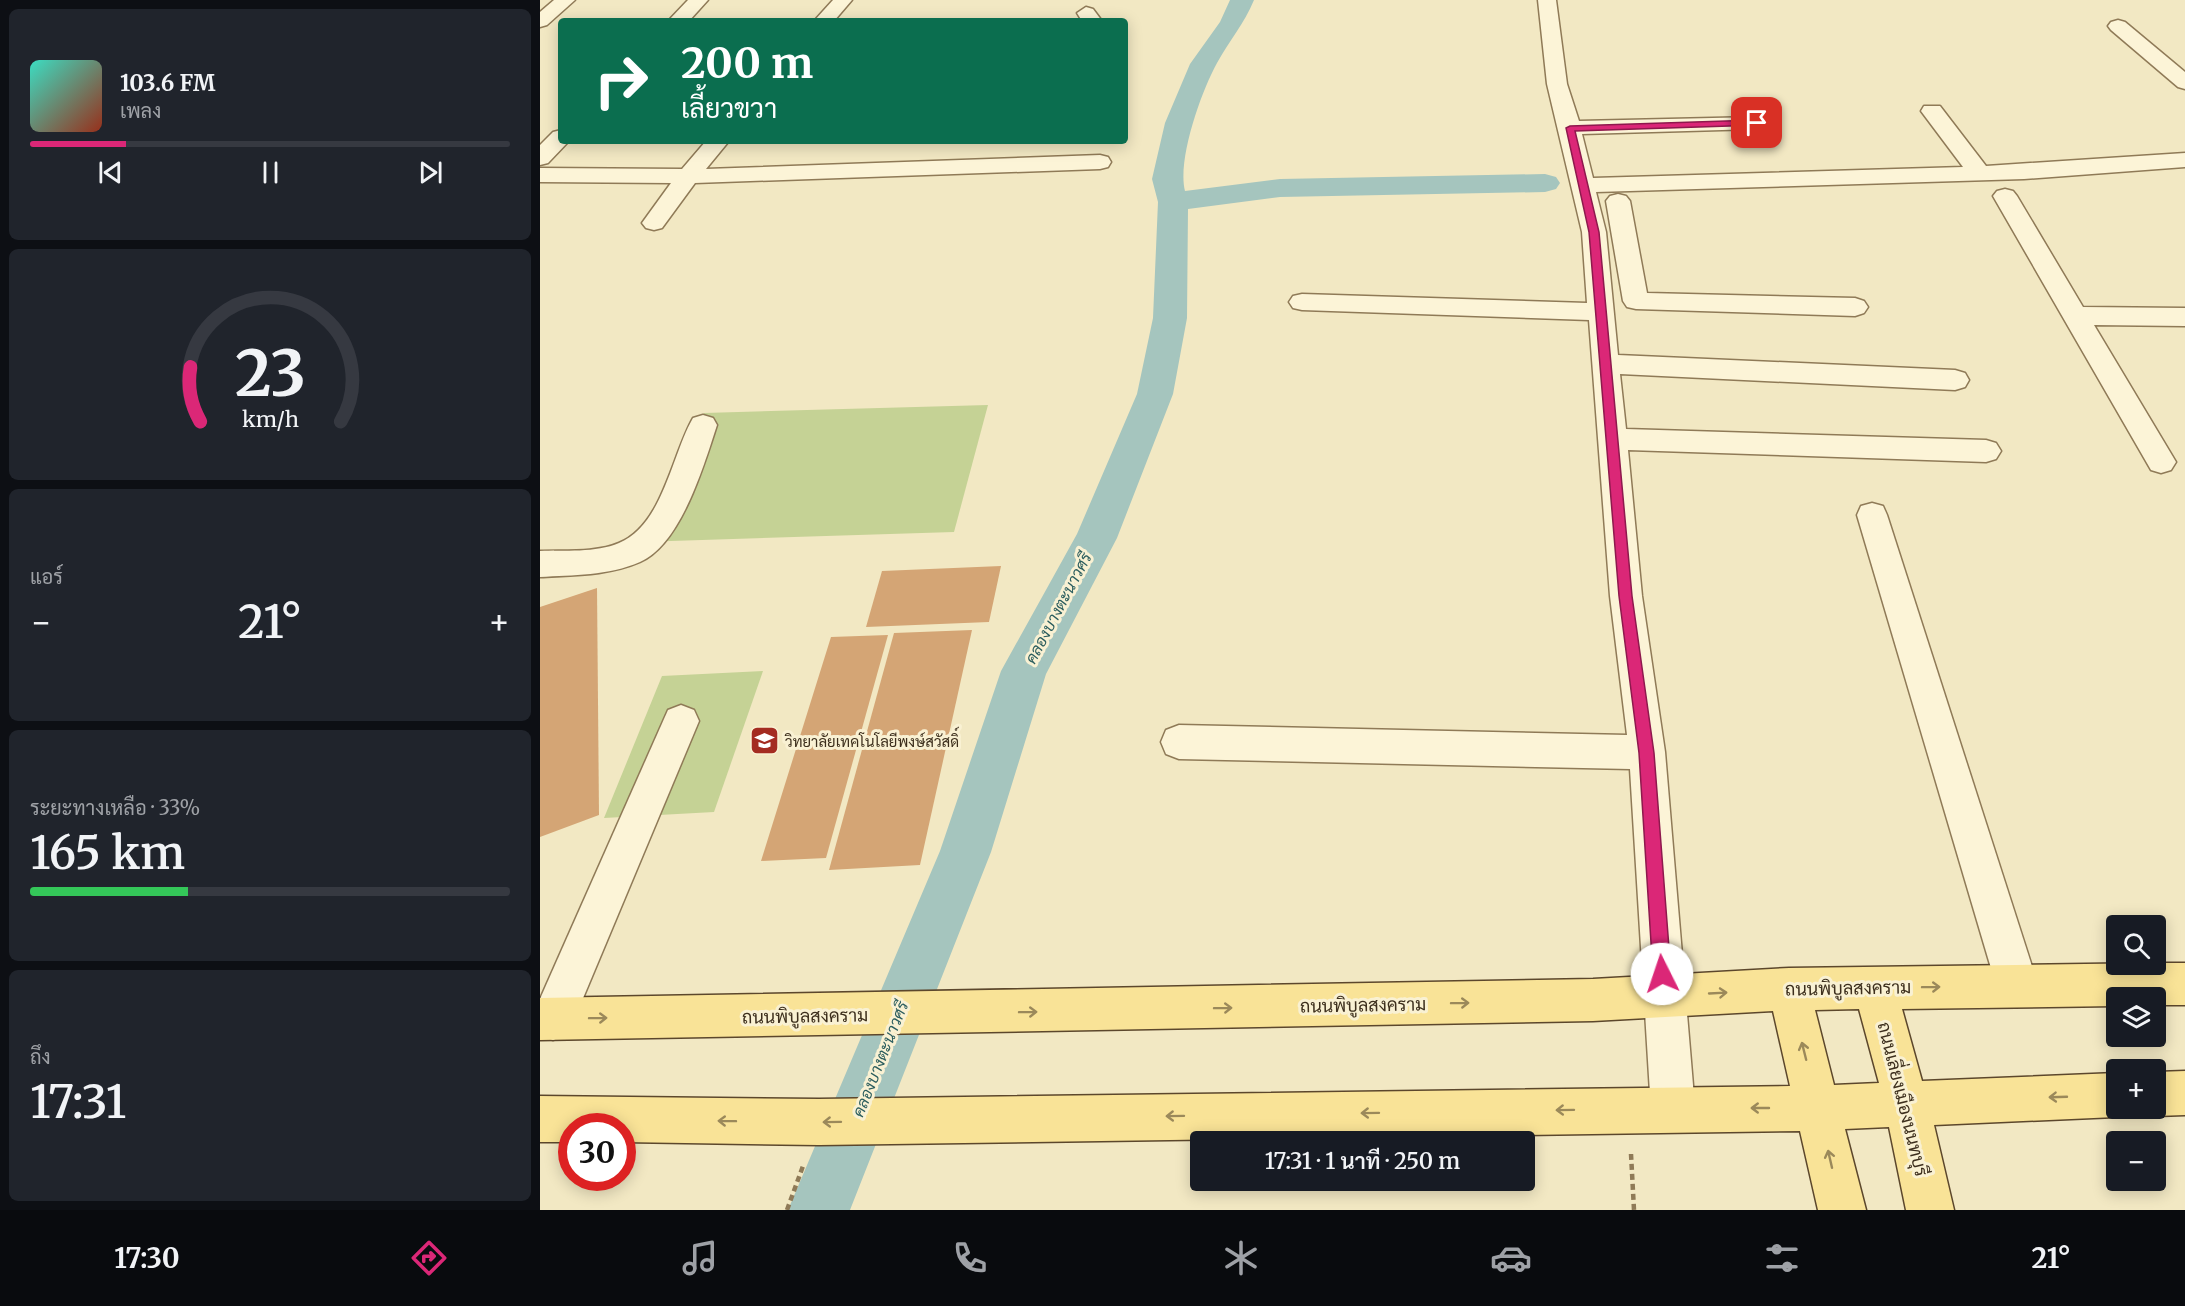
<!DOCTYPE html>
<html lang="th">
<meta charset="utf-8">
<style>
:root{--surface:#171b24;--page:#20242c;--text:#f1f3f6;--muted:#9ea1a6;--line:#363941;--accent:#db2777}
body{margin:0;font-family:Merriweather,Sarabun,serif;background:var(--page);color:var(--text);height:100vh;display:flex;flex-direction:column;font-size:22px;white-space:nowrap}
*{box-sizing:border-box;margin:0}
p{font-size:20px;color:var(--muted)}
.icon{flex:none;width:33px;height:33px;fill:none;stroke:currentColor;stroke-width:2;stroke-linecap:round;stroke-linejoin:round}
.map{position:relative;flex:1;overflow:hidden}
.side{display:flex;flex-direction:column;gap:9px;padding:9px;background:#0d0f14;width:540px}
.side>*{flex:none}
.banner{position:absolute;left:18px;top:18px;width:570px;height:126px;border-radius:6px;box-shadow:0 3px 15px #0003;background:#0b6e4f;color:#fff;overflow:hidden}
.controls{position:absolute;left:1566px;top:915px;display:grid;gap:12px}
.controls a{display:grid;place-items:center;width:60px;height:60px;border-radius:6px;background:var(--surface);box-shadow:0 3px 15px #0003;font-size:30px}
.speed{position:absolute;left:18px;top:1113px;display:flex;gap:12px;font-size:30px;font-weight:700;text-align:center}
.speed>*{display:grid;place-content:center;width:78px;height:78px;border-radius:50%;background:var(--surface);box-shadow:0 3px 15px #0003;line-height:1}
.speed .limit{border:9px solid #d22;background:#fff;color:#111}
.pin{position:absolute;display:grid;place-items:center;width:51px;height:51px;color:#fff;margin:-26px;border-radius:12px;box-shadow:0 3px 9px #0006}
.me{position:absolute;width:66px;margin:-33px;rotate:356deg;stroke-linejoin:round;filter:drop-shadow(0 0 4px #0008)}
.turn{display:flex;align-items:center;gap:21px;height:126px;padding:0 24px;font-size:27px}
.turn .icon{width:78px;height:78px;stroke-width:2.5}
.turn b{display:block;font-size:42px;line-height:51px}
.big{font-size:45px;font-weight:600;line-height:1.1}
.side .tile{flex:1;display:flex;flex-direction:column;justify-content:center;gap:9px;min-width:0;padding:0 21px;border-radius:9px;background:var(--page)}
.side .dial{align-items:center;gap:0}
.dial svg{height:156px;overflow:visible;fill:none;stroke:var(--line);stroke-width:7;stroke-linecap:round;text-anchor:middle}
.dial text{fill:var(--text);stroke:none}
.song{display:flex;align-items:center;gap:18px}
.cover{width:72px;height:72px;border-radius:9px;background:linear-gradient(135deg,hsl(170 70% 55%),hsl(10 70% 35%))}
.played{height:6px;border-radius:3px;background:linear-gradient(90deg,var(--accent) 20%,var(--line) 20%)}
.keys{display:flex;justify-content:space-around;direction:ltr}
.heat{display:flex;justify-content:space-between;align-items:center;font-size:33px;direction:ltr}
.charge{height:9px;border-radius:4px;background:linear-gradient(90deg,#34c759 33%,var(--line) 0)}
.trip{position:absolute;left:650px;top:1131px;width:345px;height:60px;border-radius:6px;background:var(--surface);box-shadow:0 3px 15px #0003;font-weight:600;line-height:60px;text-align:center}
.menu{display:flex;height:96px;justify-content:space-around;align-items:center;background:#090b0e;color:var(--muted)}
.menu .icon{width:42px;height:42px}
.menu .active{color:var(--accent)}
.menu b{font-size:27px;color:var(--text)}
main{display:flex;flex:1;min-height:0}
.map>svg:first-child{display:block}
.green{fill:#c5d295}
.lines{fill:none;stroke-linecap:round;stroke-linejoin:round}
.canal{fill:#a5c5be;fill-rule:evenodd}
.building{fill:#d4a575}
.minor-casing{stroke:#8f7a57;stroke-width:3}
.major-casing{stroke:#5c472c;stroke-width:3}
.path{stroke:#8f7a57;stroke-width:4.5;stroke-dasharray:6 4;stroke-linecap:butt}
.minor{fill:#fcf4d7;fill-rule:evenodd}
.major{fill:#f9e397;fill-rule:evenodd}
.oneway{stroke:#9b895a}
.route{fill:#db2777;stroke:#8e194d;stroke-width:1.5}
.labels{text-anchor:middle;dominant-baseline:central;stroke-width:6;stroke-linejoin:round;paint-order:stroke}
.poi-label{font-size:15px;fill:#3d2f1d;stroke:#f9f1d3;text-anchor:start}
.water-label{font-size:16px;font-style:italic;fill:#2b5d5e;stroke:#f9f1d3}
.near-street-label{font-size:18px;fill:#3d2f1d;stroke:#f9f1d3}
</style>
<main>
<section class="side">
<div class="tile">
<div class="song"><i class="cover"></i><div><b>103.6 FM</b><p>เพลง</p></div></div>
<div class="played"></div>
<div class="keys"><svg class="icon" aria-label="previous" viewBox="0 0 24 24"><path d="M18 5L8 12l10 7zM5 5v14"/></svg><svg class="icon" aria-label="pause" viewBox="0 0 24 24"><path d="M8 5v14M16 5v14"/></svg><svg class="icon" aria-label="next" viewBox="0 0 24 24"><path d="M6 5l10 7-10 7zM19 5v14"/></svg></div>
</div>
<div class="tile dial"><svg viewBox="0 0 100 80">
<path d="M14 69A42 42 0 1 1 86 69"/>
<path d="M14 69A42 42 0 0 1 9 41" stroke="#db2777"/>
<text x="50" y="56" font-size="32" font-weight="700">23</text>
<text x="50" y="72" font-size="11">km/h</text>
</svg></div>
<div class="tile"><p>แอร์</p>
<div class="heat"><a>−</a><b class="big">21°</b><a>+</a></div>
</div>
<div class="tile"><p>ระยะทางเหลือ · 33%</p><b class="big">165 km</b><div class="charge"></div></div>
<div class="tile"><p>ถึง</p><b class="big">17:31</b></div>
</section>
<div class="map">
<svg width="1645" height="1210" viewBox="0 0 1645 1210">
<rect width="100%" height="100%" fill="#f2e8c3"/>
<!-- green -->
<g class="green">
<polygon points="448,405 414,532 100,542 164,413"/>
<polygon points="223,671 174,812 64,818 122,676"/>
</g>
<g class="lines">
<!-- canal -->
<path class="canal" d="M690,0h24c-10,24 -25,41 -37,63 -16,29 -40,97 -32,128l95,-12 265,-5 11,3 4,6 -4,6 -11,3 -265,5 -92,12 -1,109 -14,76 -56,144 -71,136 -55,178 -141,358h-62l152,-359 61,-180 76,-137 60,-140 16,-76 5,-116 -6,-23 13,-56 25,-59 30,-42z"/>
</g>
<!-- building -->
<g class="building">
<polygon points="461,566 449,622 326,627 342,571"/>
<polygon points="57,588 59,815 0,837 0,607"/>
<polygon points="432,630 380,865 289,870 354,633"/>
<polygon points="348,635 286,858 221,861 291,637"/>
</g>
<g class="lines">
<defs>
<g id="minor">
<polygon points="14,0 35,0 7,25 0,27 0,12"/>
<polygon points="148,0 168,0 149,21 128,21"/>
<polygon points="293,0 312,0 294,21 274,21"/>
<polygon points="998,0 1016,0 1027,84 1039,121 1217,117 1225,118 1228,123 1225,128 1217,129 1042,134 1053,178 1423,167 1381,111 1384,106 1400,106 1446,166 1645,153 1645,167 1484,179 1056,192 1066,232 1078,355 1415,370 1425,373 1429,380 1425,387 1415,390 1080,374 1086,429 1446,440 1456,443 1461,451 1456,459 1446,462 1088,450 1102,596 1125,752 1155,1109 1149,1125 1133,1131 1117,1125 1111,1109 1090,769 639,759 626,754 621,742 626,730 639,725 1087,735 1070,596 1049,320 762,310 753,308 749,302 753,296 762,294 1047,303 1042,232 1007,84"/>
<polygon points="546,7 553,9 562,21 542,21 537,13"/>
<polygon points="1578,20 1585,22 1645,72 1645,89 1638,87 1571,30 1568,26 1571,22"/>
<polygon points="21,130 21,141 29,141 8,163 0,165 0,145 13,132"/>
<polygon points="166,141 189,141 166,169 560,155 568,157 571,162 568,167 560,169 155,183 122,228 114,230 106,228 102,223 131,183 0,182 0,168 142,169"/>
<polygon points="1465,189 1473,191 1477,196 1543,307 1645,308 1645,326 1554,325 1636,462 1631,470 1621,473 1611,470 1453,196 1457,191"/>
<polygon points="1078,194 1086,196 1090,201 1107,293 1315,298 1324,301 1328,307 1324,313 1315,316 1096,309 1087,307 1083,301 1066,201 1070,196"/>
<path d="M163,415l10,3 4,7c-13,40 -36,119 -77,137 -32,14 -67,13 -100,15v-26c24,-1 56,2 79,-8 44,-18 53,-89 74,-125z"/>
<polygon points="1332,503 1343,506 1347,515 1498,985 1492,1000 1477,1006 1462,1000 1456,985 1317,515 1321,506"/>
<polygon points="141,705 154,710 159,721 28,1034 13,1040 0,1035 0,999 128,710"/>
</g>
<g id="major">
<path d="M1616,963h29v42h-29v-7h-40v8l-214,3 20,72 194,-8v35h17l-17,9 -182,8 20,85h-48l-17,-83 -44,2 21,81h-48l-18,-79 -981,14 -197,-3v-16h-50v16h-32v-46l279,3 971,-13 -17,-75 -180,10 -1053,19v-42l1053,-19 196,-11zM1319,1009l20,74 -45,2 -19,-75z"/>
<polygon points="1645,1071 1645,1115 1616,1116 1600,1110 1616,1108 1616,1072"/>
</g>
</defs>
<!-- minor casing -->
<use href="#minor" class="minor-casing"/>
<!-- major casing -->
<use href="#major" class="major-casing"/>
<!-- path -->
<g class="path">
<polyline points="1091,1154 1094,1210"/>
<polyline points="247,1210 263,1166"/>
</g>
<!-- minor -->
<use href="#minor" class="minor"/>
<!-- major -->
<use href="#major" class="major"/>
</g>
<!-- one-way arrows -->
<defs><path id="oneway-shaft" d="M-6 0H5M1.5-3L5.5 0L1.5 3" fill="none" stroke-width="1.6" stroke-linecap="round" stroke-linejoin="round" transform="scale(1.5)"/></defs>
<g class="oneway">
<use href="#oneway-shaft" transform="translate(1391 987) rotate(-1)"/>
<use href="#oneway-shaft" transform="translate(1178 993) rotate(-3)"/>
<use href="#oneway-shaft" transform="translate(920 1003) rotate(-1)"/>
<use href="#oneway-shaft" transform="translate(683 1008) rotate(-1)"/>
<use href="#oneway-shaft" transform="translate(488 1012) rotate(-1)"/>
<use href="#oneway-shaft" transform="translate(58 1018) rotate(-1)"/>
<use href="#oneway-shaft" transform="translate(1264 1051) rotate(-104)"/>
<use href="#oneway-shaft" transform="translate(1518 1097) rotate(178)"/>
<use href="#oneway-shaft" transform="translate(1220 1108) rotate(180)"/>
<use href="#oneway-shaft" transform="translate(1025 1110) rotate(179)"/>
<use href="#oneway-shaft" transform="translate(830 1113) rotate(179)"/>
<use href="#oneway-shaft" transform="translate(635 1116) rotate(179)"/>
<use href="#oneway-shaft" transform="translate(187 1121) rotate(-179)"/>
<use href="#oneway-shaft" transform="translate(292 1122) rotate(179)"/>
<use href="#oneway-shaft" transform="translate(1290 1159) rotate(-103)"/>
</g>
<!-- route -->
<polygon class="route" points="1217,120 1221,123 1220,125 1035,131 1059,232 1092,596 1114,753 1131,974 1128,980 1122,983 1116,980 1113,974 1099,753 1079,596 1049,232 1026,128 1030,126"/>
<!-- icons -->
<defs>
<symbol id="school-square" viewBox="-11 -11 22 22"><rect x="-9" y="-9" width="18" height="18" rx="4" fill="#a42c21" stroke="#f9f1d3"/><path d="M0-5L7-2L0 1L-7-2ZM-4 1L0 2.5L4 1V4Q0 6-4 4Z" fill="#fff"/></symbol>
</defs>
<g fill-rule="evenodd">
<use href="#school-square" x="208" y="724" width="33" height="33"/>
</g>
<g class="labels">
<!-- poi labels -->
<g class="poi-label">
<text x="245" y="741">วิทยาลัยเทคโนโลยีพงษ์สวัสดิ์</text>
</g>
<!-- water labels -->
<g class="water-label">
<text transform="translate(518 608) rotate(-62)">คลองบางตะนาวศรี</text>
<text transform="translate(340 1059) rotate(-68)">คลองบางตะนาวศรี</text>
</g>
<!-- near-street labels -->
<g class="near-street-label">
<text transform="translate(1308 988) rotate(-1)">ถนนพิบูลสงคราม</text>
<text transform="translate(823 1005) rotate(-1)">ถนนพิบูลสงคราม</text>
<text transform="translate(265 1016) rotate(-1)">ถนนพิบูลสงคราม</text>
<text transform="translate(1363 1099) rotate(76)">ถนนเลี่ยงเมืองนนทบุรี</text>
</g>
</g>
</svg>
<div class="controls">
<a><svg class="icon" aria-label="search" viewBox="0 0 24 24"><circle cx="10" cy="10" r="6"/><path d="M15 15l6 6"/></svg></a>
<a><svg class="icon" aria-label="layers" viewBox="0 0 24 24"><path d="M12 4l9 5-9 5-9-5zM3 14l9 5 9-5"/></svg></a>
<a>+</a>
<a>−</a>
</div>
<div class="speed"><div class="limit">30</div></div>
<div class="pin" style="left:1217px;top:123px;background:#d93025"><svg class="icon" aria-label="arrive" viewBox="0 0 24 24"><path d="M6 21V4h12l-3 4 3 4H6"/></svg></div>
<svg class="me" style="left:1122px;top:974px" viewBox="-20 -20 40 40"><circle r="19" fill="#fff"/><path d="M0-13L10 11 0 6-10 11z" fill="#db2777"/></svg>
<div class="trip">17:31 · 1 นาที · 250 m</div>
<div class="banner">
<div class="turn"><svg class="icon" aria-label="right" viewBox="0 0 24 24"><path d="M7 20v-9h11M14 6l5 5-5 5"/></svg><div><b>200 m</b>เลี้ยวขวา</div></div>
</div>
</div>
</main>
<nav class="menu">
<b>17:30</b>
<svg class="icon active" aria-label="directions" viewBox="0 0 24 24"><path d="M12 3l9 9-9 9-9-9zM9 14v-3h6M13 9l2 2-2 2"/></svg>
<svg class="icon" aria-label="music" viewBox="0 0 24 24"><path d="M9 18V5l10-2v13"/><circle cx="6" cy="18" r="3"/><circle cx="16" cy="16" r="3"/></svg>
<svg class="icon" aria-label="phone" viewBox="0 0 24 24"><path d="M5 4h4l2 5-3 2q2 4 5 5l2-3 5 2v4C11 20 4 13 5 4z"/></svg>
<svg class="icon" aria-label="climate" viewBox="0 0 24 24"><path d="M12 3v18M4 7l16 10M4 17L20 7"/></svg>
<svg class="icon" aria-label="car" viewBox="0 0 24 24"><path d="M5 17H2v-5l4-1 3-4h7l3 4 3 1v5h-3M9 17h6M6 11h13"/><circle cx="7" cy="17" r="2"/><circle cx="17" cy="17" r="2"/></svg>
<svg class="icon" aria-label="filters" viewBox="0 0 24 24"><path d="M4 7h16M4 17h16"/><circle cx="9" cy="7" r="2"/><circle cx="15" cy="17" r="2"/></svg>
<b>21°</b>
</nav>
